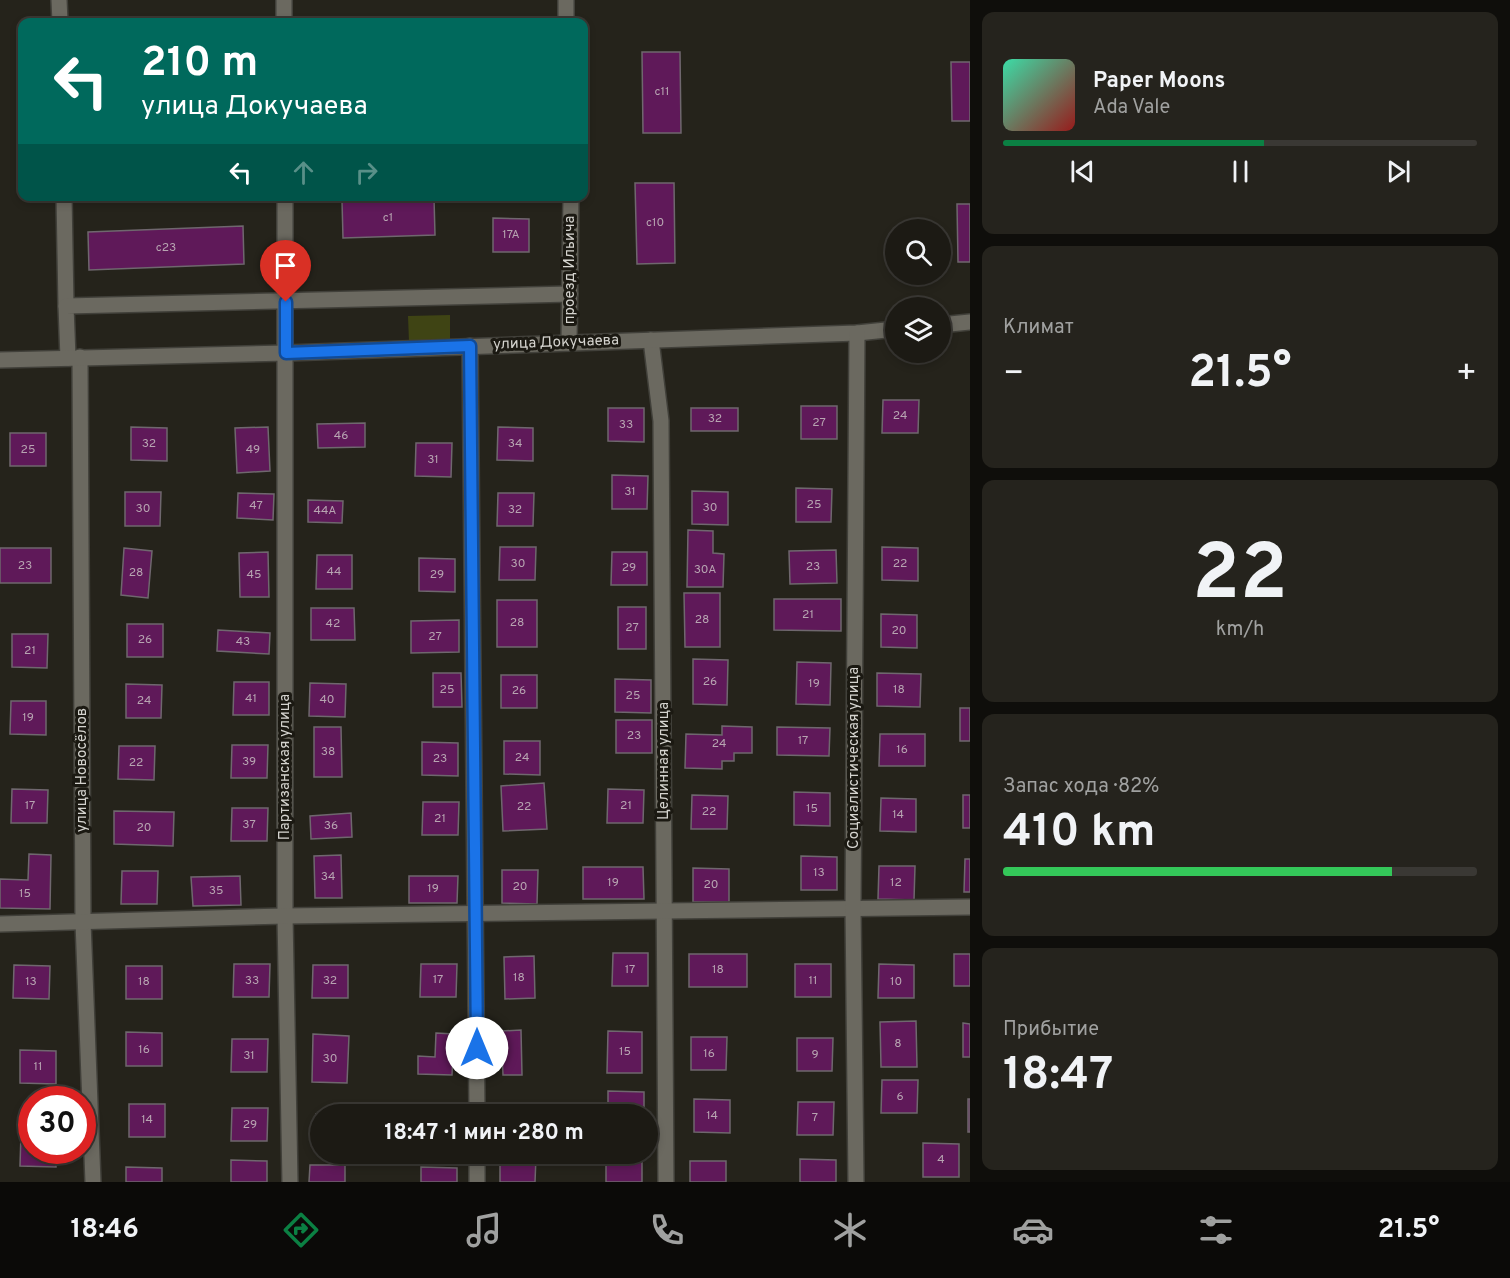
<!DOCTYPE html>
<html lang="ru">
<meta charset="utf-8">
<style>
:root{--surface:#1c1a14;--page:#25231d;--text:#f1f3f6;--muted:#a0a1a0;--line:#3a3834;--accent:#0b8043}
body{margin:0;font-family:Overpass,sans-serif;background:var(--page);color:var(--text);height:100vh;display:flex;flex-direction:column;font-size:22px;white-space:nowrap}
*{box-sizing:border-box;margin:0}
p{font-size:20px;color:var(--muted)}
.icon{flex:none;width:33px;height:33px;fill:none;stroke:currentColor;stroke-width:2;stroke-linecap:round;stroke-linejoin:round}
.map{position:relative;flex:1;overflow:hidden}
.drawer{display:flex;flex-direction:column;gap:12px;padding:12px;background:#0f0e0b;width:540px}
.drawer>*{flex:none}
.guide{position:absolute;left:18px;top:18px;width:570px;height:183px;border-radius:12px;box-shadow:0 3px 9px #0003,0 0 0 2px var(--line);background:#00695c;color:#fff;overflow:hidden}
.fabs{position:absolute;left:885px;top:219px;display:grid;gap:12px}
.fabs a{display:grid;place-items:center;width:66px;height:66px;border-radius:50%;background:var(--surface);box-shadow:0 3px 9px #0003,0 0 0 2px var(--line);font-size:30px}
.speed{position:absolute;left:18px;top:1086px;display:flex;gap:12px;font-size:30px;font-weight:700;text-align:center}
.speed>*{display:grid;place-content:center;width:78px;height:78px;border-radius:50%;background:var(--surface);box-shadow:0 3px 9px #0003,0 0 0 2px var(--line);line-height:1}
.speed .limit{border:9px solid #d22;background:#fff;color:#111}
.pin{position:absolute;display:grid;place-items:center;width:51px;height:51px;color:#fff;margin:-62px -26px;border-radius:50% 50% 50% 0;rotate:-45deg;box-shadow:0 0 6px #0007}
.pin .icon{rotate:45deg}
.me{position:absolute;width:66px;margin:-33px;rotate:0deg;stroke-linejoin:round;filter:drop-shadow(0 0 4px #0008)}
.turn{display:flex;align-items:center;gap:21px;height:126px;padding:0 24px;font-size:27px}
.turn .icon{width:78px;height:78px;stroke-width:2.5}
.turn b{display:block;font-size:42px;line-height:51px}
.lanes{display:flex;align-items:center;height:57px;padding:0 24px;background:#0003;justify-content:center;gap:30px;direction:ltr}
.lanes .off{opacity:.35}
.big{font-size:45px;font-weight:700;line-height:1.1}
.drawer .widget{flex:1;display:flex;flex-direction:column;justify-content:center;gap:9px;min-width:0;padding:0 21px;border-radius:12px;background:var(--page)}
.drawer .dial{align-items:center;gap:0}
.dial b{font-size:78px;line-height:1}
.song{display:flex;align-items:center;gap:18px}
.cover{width:72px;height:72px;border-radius:9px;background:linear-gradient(135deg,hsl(160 70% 55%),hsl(0 70% 35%))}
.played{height:6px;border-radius:3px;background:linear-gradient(90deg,var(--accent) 55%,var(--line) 55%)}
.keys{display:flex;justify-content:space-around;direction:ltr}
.heat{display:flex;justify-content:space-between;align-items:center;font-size:33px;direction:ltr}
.charge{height:9px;border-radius:4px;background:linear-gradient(90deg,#34c759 82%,var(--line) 0)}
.trip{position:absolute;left:310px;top:1104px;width:348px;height:60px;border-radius:30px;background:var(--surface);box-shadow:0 3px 9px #0003,0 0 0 2px var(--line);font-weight:700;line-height:60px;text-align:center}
.tab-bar{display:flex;height:96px;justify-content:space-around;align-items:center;background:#0b0a08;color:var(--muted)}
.tab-bar .icon{width:42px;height:42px}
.tab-bar .active{color:var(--accent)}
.tab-bar b{font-size:27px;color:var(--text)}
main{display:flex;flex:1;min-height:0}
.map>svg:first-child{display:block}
.green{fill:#3f4414}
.building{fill:#5f1959;stroke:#6f676e;stroke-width:1.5}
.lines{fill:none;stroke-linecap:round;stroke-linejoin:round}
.minor-casing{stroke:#41403a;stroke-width:18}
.minor{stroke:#6b6960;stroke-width:15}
.route-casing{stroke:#114b97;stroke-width:15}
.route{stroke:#1a73e8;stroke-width:10}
.labels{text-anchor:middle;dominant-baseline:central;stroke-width:6;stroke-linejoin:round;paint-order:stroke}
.number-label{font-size:12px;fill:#b7a4b1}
.street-label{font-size:15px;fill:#d4d3ce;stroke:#1b1912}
</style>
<main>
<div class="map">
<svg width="970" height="1182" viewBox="0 0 970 1182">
<rect width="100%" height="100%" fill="#25231b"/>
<!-- green -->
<polygon class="green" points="450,315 450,341 409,342 408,316"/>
<!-- building -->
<g class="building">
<polygon points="642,52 680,52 681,133 643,133"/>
<polygon points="951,62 970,62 970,121 952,121"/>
<polygon points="635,183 674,183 675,263 637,264"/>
<polygon points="434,198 435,235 343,238 342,201"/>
<polygon points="957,204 970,204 970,262 958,262"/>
<polygon points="493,218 529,219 529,252 493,252"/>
<polygon points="243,226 244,264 89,270 88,232"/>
<polygon points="883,400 919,400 918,433 882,433"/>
<rect x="801" y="406" width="36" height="33"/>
<polygon points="608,408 644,408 644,442 608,441"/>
<rect x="691" y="408" width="47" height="23"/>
<polygon points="365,423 365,447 318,448 317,424"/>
<polygon points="131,427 167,428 167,461 131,460"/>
<polygon points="268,427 270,471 237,473 235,428"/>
<polygon points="498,427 533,428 533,461 497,460"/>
<rect x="10" y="433" width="36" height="33"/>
<polygon points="416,443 452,443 451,477 415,476"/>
<polygon points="612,475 648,476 647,509 612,509"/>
<polygon points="796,488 832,489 831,522 796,522"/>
<polygon points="692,491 728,492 728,525 692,524"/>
<polygon points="125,492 161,492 160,526 125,526"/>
<polygon points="238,493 274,494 273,520 237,518"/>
<polygon points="498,493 534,493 533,526 497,526"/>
<polygon points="308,500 343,501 342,523 308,522"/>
<polygon points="688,530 713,531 713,553 724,554 723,587 687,587"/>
<polygon points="500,547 536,547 535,580 499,580"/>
<polygon points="882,547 918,548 918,581 882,580"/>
<rect x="0" y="548" width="51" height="35"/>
<polygon points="124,548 152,551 148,598 121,595"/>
<polygon points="836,550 837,583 790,584 789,551"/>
<polygon points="268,552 269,597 240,597 239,553"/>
<polygon points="612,552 647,552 647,585 611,585"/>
<polygon points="317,555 352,555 352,589 316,589"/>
<polygon points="419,558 455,559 455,592 419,591"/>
<polygon points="684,593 720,593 720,647 685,647"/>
<polygon points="774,599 841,599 841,631 774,630"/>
<rect x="497" y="600" width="40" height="47"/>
<rect x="618" y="607" width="28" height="42"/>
<polygon points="311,608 354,608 355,640 311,640"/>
<polygon points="881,614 917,615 917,648 881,647"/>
<polygon points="459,620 459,652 411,653 411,621"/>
<rect x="127" y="624" width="36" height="33"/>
<polygon points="218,630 270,633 269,654 217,651"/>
<polygon points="12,634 48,634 47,668 12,667"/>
<polygon points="693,659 728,660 727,705 693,704"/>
<polygon points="797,662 831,663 830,705 796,704"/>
<polygon points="433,673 461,673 462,707 433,707"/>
<polygon points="877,673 921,674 920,707 877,706"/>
<rect x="501" y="675" width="36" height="33"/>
<polygon points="615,679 651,680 651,713 615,712"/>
<polygon points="234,682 269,682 269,715 233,715"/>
<polygon points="310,683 346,684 345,717 309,716"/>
<polygon points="126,684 162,685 161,718 126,718"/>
<polygon points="11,701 46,701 46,735 10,734"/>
<rect x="960" y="708" width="10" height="33"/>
<rect x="616" y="720" width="36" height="33"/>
<polygon points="722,726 752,727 752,753 734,753 734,761 722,761 722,769 685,768 686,734 722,735"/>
<polygon points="314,727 341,727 342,777 314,777"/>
<polygon points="777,727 830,728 829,756 777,755"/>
<polygon points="880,734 925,734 925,766 879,766"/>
<polygon points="504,741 540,741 540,775 504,774"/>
<polygon points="422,742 458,743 458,776 422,775"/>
<polygon points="232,745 268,745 267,778 231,778"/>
<polygon points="119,746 155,746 154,780 118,779"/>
<polygon points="544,783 547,829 503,831 501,786"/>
<polygon points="12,789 48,790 47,823 11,823"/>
<polygon points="608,789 644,790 643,823 607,823"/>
<polygon points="794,792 830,793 830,826 794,825"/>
<polygon points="692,795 728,796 727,829 691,829"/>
<rect x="963" y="795" width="7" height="33"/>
<polygon points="881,798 916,799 916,832 880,831"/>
<polygon points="423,802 459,802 458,835 422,835"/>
<polygon points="232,808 268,808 267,841 231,841"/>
<polygon points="114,811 174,812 173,846 114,844"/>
<polygon points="351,813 352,837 311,839 310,816"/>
<polygon points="29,854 51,855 50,909 0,908 0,879 28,880"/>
<polygon points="341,855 342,898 315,898 314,856"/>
<polygon points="801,856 837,857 837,890 801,890"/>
<polygon points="965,859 970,859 970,892 964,892"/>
<polygon points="879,866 915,866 914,900 878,899"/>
<polygon points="583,867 643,867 644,899 583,899"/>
<polygon points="693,868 729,869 729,902 693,902"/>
<polygon points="502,870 538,870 537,904 502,903"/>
<polygon points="122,871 158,871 157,904 121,904"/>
<polygon points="240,876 241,905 193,906 191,877"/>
<polygon points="409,876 458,876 457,903 409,903"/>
<polygon points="613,953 648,953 648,986 612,986"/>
<rect x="689" y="954" width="58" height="33"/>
<rect x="954" y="954" width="16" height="32"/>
<polygon points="534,956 535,998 505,999 504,957"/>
<polygon points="234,964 270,964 269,997 233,997"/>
<polygon points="421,964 457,964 456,997 420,997"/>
<rect x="795" y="964" width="36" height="33"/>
<polygon points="879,964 914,965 914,998 878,998"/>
<polygon points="14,965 50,966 49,999 13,998"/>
<polygon points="313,965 348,965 348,998 312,998"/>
<rect x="126" y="966" width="36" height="33"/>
<polygon points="916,1021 917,1067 881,1067 880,1022"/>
<polygon points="963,1023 970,1024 970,1057 963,1057"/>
<polygon points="521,1030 522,1075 503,1075 501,1031"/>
<polygon points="608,1031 642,1032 642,1073 607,1073"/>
<polygon points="126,1032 162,1033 162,1066 126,1066"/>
<polygon points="436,1033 454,1034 452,1075 418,1074 418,1056 435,1057"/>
<polygon points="313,1034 349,1036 347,1083 312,1082"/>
<polygon points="691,1037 727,1037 726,1070 691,1070"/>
<polygon points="797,1038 833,1038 832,1071 797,1071"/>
<polygon points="232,1039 268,1039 267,1072 231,1072"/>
<polygon points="20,1050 56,1051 56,1084 20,1083"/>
<polygon points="882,1080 918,1080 917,1113 881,1113"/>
<polygon points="608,1091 644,1092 644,1114 608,1114"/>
<polygon points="694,1099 730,1100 730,1133 694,1132"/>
<rect x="968" y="1099" width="2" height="33"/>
<polygon points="798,1102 834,1102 833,1135 797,1135"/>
<rect x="129" y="1104" width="36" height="33"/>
<polygon points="506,1104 542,1105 542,1114 506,1114"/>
<polygon points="232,1108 268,1108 267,1141 231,1141"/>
<polygon points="423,1111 459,1111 458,1114 423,1114"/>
<polygon points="363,1112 363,1114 321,1114 321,1136 317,1136 316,1114"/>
<polygon points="21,1133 32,1133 32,1150 56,1150 56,1167 20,1166"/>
<polygon points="923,1143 959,1144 959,1177 923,1177"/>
<rect x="606" y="1156" width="36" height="26"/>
<polygon points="500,1157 536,1157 535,1182 500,1182"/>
<polygon points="800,1159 836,1160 836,1182 800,1182"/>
<polygon points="231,1160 267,1161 267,1182 231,1182"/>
<rect x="690" y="1161" width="36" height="21"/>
<polygon points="310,1165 345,1165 345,1182 309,1182"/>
<polygon points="126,1167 162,1168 162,1182 126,1182"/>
<polygon points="421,1167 457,1168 457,1182 421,1182"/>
</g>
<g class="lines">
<defs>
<g id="minor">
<polyline points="59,0 60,22"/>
<polyline points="284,0 284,22"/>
<polyline points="566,0 566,22"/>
<polyline points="64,196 66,306"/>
<polyline points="285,196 285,916 290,1182"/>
<polyline points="940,325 970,322"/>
<polyline points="651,340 661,421 666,1182"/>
<polyline points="569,343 571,196"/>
<polyline points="470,346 477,1114"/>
<polyline points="80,357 83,922 93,1182"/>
<polyline points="68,358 66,306 570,294"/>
<polyline points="0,360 287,353 857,333 896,329"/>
<polyline points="0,924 285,916 970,907"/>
<polyline points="477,1154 477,1182"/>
<polyline points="856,1182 853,908 857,333"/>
</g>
</defs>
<!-- minor casing -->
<use href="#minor" class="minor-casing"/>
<!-- minor -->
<use href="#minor" class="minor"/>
</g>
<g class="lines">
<defs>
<polyline id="route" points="286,302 286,353 470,346 477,1048"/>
</defs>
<!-- route casing -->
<use href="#route" class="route-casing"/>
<!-- route -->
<use href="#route" class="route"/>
</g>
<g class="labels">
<!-- number labels -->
<g class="number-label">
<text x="662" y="92">с11</text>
<text x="388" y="218">с1</text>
<text x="655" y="223">с10</text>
<text x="511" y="235">17А</text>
<text x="166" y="248">с23</text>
<text x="900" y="416">24</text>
<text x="715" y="419">32</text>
<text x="819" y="423">27</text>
<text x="626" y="425">33</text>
<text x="341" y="436">46</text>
<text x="149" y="444">32</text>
<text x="515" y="444">34</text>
<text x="28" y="450">25</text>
<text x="253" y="450">49</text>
<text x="433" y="460">31</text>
<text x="630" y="492">31</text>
<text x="814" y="505">25</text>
<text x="256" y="506">47</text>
<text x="710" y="508">30</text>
<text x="143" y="509">30</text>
<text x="515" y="510">32</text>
<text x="325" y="511">44А</text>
<text x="518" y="564">30</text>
<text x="900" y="564">22</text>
<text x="25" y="566">23</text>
<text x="813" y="567">23</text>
<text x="629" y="568">29</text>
<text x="705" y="570">30А</text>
<text x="334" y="572">44</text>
<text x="136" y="573">28</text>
<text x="254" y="575">45</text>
<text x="437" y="575">29</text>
<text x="808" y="615">21</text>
<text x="702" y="620">28</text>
<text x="517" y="623">28</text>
<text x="333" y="624">42</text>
<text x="632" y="628">27</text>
<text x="899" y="631">20</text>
<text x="435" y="637">27</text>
<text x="145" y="640">26</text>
<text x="243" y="642">43</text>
<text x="30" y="651">21</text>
<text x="710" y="682">26</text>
<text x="814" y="684">19</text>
<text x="447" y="690">25</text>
<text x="899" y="690">18</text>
<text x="519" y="691">26</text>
<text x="633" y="696">25</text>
<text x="251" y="699">41</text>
<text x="327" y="700">40</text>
<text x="144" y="701">24</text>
<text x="28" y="718">19</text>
<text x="634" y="736">23</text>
<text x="803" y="741">17</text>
<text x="719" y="744">24</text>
<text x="902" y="750">16</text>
<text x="328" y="752">38</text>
<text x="522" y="758">24</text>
<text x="440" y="759">23</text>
<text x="249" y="762">39</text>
<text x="136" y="763">22</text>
<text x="30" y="806">17</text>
<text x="626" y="806">21</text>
<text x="524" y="807">22</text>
<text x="812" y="809">15</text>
<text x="709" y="812">22</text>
<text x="898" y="815">14</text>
<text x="440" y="819">21</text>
<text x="249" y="825">37</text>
<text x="331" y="826">36</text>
<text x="144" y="828">20</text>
<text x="819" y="873">13</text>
<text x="328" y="877">34</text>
<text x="613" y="883">19</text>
<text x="896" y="883">12</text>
<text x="711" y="885">20</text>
<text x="520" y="887">20</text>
<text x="433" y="889">19</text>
<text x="216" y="891">35</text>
<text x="25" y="894">15</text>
<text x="630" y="970">17</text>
<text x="718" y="970">18</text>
<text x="519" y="978">18</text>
<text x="438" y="980">17</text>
<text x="252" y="981">33</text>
<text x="330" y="981">32</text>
<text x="813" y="981">11</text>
<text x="31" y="982">13</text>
<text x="144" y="982">18</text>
<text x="896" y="982">10</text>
<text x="898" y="1044">8</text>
<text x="144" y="1050">16</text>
<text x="625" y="1052">15</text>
<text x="709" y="1054">16</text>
<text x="815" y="1055">9</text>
<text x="249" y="1056">31</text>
<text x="330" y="1059">30</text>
<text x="38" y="1067">11</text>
<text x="900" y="1097">6</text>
<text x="712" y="1116">14</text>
<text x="815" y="1118">7</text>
<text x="147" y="1120">14</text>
<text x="250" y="1125">29</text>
<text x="941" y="1160">4</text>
</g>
<!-- street labels -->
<g class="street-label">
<text transform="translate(570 270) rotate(-90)">проезд Ильича</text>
<text transform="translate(556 343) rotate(-2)">улица Докучаева</text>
<text transform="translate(854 758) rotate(-90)">Социалистическая улица</text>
<text transform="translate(664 761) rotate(-90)">Целинная улица</text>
<text transform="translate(285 767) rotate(-90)">Партизанская улица</text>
<text transform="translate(82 770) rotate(-90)">улица Новосёлов</text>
</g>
</g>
</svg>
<div class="fabs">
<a><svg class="icon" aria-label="search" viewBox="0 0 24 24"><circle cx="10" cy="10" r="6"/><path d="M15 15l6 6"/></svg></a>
<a><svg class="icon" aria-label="layers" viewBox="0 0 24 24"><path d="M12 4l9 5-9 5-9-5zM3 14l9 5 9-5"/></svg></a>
</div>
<div class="speed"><div class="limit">30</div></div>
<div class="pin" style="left:286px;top:302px;background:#d93025"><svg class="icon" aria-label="arrive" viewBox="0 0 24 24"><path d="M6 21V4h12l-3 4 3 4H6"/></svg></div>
<svg class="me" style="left:477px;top:1048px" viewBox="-20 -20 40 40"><circle r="19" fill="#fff"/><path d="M0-13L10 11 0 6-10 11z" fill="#1a73e8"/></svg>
<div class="trip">18:47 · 1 мин · 280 m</div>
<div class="guide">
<div class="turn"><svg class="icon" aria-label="left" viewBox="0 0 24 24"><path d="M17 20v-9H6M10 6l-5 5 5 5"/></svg><div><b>210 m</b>улица Докучаева</div></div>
<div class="lanes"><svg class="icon" aria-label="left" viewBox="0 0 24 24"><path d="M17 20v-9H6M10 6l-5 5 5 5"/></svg><svg class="icon off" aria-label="ahead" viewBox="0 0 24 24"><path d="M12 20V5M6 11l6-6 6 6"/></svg><svg class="icon off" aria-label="right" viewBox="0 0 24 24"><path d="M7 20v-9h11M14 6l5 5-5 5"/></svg></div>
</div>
</div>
<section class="drawer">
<div class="widget">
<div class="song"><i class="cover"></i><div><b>Paper Moons</b><p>Ada Vale</p></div></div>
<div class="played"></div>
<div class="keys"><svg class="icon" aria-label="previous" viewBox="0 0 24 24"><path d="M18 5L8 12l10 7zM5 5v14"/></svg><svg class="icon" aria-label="pause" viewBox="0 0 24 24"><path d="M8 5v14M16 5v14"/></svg><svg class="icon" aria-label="next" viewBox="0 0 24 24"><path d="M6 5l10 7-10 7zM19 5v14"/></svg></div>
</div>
<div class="widget"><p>Климат</p>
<div class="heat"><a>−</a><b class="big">21.5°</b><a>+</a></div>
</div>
<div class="widget dial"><b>22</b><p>km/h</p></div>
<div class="widget"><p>Запас хода · 82%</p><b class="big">410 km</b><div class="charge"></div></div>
<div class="widget"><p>Прибытие</p><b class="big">18:47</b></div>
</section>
</main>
<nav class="tab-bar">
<b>18:46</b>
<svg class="icon active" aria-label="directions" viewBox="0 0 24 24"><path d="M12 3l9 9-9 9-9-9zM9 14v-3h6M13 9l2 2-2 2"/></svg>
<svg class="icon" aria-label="music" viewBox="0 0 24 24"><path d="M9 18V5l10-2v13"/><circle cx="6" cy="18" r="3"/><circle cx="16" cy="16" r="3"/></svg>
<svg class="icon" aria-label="phone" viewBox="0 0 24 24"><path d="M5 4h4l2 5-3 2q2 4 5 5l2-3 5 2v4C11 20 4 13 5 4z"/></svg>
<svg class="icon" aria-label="climate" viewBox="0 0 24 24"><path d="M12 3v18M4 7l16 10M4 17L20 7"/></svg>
<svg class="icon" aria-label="car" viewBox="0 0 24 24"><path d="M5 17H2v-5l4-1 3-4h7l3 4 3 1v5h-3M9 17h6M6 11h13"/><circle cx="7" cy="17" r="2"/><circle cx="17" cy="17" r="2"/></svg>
<svg class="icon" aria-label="filters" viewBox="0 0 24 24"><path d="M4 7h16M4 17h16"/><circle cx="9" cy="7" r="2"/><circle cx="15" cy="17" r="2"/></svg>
<b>21.5°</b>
</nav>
